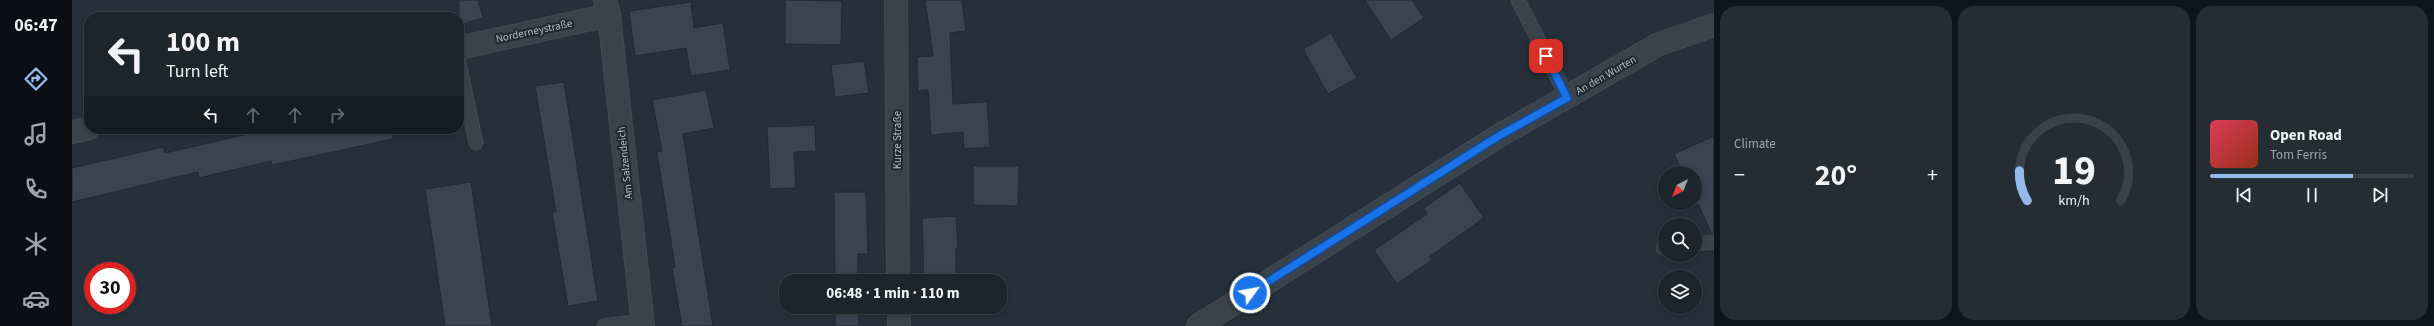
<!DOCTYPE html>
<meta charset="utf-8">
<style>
:root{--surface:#1c242c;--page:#252c34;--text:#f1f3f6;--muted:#a0a4a9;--line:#3a4148;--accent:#94baec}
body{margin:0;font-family:"Source Sans 3",sans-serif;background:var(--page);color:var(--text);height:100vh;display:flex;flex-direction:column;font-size:15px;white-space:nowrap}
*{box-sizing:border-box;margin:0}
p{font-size:13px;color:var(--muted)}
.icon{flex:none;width:22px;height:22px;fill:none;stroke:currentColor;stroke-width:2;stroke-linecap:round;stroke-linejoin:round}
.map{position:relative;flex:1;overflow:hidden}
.side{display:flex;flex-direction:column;gap:6px;padding:6px;background:#0f1418;width:720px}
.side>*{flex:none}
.guide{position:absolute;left:12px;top:12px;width:380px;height:122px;border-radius:16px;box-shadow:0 2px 6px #0003,0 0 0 1px var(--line);background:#1c242c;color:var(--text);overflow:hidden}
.needle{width:26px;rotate:222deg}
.tools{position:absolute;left:1586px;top:166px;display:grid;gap:8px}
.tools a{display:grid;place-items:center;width:44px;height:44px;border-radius:50%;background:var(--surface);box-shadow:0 2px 6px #0003,0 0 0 1px var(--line);font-size:20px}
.speed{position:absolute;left:12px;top:262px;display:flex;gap:8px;font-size:20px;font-weight:700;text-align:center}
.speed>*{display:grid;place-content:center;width:52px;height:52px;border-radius:50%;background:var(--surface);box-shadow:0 2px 6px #0003,0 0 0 1px var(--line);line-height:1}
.speed .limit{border:6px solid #d22;background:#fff;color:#111}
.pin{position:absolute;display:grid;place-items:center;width:34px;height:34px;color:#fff;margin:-17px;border-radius:8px;box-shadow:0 2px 6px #0006}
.me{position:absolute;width:44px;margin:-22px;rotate:58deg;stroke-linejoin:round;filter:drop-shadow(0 0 3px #0008)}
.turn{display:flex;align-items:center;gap:14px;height:84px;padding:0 16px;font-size:18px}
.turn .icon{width:52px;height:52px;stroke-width:2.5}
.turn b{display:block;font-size:28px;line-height:34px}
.lanes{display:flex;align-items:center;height:38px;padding:0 16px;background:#0003;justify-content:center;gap:20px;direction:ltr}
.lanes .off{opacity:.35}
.big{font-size:30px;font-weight:700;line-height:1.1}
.side .tile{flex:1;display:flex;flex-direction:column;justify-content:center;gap:6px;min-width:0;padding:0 14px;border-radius:16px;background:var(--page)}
.side .dial{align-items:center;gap:0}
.dial svg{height:104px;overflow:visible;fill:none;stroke:var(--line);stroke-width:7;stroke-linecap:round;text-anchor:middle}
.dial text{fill:var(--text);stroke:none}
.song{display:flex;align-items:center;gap:12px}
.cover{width:48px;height:48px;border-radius:6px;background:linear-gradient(135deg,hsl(350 70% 55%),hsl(10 70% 35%))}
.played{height:4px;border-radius:2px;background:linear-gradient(90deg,var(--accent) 70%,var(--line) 70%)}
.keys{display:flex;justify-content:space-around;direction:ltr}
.heat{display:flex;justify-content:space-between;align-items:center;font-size:22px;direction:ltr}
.side .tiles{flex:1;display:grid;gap:6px;grid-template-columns:repeat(3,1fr)}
.trip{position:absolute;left:707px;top:274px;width:228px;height:40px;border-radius:16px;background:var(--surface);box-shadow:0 2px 6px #0003,0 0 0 1px var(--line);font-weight:700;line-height:40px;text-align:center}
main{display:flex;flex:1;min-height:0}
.tabs{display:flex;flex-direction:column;width:72px;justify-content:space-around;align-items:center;background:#0b0e12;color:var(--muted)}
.tabs .icon{width:28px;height:28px}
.tabs .current{color:var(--accent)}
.tabs b{font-size:18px;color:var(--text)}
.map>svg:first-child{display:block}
.building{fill:#394450;stroke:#212932}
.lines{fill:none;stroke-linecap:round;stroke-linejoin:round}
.service-casing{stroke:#434b54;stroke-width:15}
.minor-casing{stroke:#434b54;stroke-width:24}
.service{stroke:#3a424b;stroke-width:13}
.minor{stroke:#3a424b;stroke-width:22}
.route-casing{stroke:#114b97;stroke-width:10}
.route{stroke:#1a73e8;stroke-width:7}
.labels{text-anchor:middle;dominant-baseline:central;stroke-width:4;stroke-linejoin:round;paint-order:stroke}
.street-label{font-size:11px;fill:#b5bdc6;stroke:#1f2730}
</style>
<main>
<nav class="tabs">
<b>06:47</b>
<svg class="icon current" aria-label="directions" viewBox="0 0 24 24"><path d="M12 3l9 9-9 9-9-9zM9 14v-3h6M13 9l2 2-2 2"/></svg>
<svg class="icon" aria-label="music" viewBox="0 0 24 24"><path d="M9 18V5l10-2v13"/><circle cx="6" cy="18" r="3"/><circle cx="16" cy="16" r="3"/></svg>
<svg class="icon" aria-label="phone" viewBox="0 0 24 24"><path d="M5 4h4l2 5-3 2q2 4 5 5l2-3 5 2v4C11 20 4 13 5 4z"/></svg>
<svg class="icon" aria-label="climate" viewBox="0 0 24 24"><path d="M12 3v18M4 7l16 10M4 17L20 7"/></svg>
<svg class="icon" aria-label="car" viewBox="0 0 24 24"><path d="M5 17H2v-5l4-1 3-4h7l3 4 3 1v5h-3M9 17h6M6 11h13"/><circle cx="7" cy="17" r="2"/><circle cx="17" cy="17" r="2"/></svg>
</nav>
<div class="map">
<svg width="1642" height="326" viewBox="0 0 1642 326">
<rect width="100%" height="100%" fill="#26303b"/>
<!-- building -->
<g class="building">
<polygon points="387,0 406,0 411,18 387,25"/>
<polygon points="713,0 770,1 769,45 713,44"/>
<polygon points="853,0 890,0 894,31 878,33 881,104 915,102 918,147 892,149 891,132 859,135 856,90 846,91 845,57 861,56"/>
<polygon points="1293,0 1340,0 1352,18 1319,40"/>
<polygon points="619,2 622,28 651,23 658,70 619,76 614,48 563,56 557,11"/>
<polygon points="1259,33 1285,78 1256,94 1231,49"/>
<polygon points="792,61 797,93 763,97 759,65"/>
<polygon points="492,82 526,301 496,306 480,212 484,212 463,86"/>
<polygon points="634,90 642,128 611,134 641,326 610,326 600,268 603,267 585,152 590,151 580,100"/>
<polygon points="743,125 744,151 722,152 724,188 698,189 695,127"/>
<polygon points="198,129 320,129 321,139 200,165 199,161 127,178 126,172 0,202 0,168 91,147 93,153"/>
<polygon points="1642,136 1642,234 1640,234 1623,198 1623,173 1611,173 1602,154"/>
<polygon points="901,166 947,166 946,206 901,205"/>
<polygon points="399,182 420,326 373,326 353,189"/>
<polygon points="1388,183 1412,218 1357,257 1360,260 1325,284 1302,250 1355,214 1352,208"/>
<polygon points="762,192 794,192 796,254 786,254 786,281 763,281"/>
<polygon points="884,216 886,248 884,248 884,281 852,281 850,218"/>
<rect x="763" y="307" width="24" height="19"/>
</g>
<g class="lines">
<defs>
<g id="service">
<polyline points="1446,0 1495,97"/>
<polyline points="387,63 404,143"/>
<polyline points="1623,244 1642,242"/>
<polyline points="1591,248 1593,247"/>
<polyline points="532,326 571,321"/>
</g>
<g id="minor">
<polyline points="533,0 537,15 571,326"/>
<polyline points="824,0 826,281"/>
<polyline points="387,48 537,15"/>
<polyline points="0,132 17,128"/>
<polyline points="827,307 827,326"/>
<polyline points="1126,326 1425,137 1587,44 1642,25"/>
</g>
</defs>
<!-- service casing -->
<use href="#service" class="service-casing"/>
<!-- minor casing -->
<use href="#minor" class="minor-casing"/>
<!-- service -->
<use href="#service" class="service"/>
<!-- minor -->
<use href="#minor" class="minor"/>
</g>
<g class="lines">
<defs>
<polyline id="route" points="1178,293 1425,137 1495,98 1474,56"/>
</defs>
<!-- route casing -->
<use href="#route" class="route-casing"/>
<!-- route -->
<use href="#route" class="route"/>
</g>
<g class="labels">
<!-- street labels -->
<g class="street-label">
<text transform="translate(462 31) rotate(-12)">Norderneystraße</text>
<text transform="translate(1534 75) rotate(-30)">An den Wurten</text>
<text transform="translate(825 140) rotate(-90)">Kurze Straße</text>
<text transform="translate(553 163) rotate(-96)">Am Salzendeich</text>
</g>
</g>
</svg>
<div class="tools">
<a><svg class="needle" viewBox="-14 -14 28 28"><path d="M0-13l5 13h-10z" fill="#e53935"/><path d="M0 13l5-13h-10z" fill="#a0a4a9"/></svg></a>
<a><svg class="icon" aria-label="search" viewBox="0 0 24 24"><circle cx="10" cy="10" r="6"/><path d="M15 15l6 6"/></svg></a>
<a><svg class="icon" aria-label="layers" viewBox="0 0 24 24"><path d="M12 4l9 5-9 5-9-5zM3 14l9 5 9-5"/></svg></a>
</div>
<div class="speed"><div class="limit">30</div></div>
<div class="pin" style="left:1474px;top:56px;background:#d93025"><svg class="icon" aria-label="arrive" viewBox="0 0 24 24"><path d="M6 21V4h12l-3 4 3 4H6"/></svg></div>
<svg class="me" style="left:1178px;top:293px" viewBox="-20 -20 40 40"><circle r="17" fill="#1a73e8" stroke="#fff" stroke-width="3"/><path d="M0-11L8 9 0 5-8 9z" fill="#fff"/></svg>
<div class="trip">06:48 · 1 min · 110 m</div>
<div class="guide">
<div class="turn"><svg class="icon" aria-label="left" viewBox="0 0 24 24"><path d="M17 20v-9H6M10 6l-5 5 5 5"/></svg><div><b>100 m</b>Turn left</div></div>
<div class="lanes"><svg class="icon" aria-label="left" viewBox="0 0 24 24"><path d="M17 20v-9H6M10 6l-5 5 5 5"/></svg><svg class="icon off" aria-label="ahead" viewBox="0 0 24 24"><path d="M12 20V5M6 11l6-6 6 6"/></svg><svg class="icon off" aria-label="ahead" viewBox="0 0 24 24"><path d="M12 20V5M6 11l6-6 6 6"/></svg><svg class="icon off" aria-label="right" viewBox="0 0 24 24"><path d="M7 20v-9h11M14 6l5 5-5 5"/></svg></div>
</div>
</div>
<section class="side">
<div class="tiles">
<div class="tile"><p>Climate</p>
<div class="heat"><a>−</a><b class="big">20°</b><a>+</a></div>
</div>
<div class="tile dial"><svg viewBox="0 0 100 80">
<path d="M14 69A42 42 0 1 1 86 69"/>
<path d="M14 69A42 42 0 0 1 8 46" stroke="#94baec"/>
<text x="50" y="56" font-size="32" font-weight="700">19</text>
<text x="50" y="72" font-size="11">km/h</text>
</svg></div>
<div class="tile">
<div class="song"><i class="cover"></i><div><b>Open Road</b><p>Tom Ferris</p></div></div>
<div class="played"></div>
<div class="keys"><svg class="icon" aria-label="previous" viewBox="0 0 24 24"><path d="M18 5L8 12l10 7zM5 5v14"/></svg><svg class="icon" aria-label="pause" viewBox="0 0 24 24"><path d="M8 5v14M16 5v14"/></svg><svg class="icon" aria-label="next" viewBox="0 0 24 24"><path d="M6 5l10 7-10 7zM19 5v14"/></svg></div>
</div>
</div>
</section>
</main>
